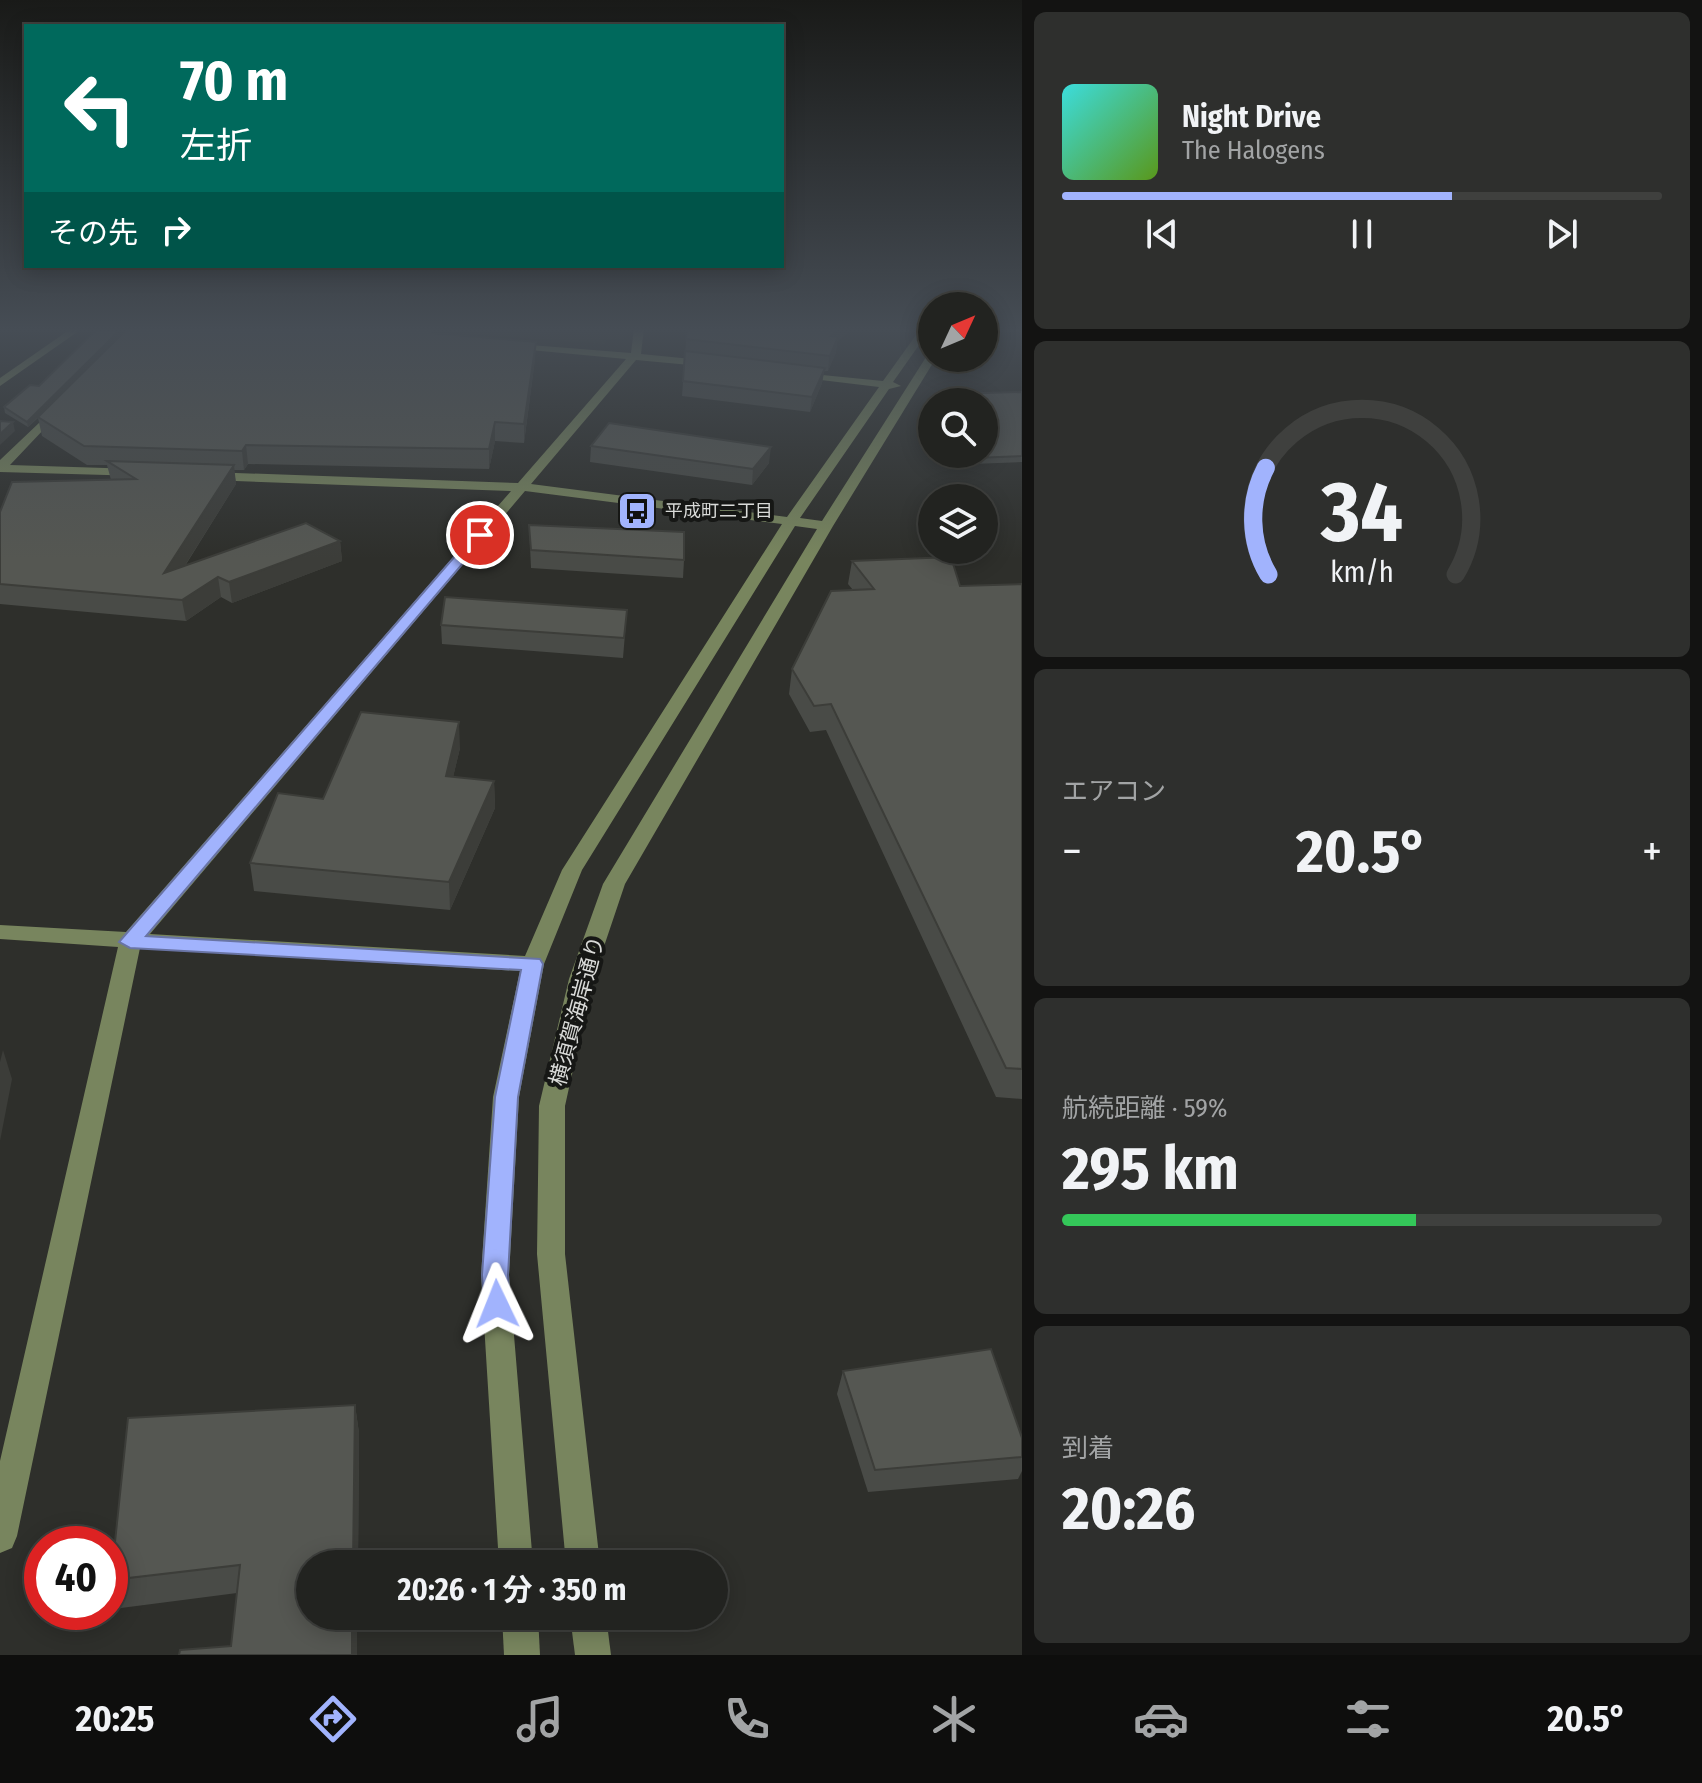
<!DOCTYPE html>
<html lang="ja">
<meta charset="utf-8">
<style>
:root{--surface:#222320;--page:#2e2f2d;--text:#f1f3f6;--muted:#a2a4a5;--line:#3f403e;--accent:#a1b3fd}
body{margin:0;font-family:"Fira Sans Condensed","Noto Sans JP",sans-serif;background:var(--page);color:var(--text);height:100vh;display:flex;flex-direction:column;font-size:30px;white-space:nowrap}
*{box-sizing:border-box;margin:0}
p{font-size:26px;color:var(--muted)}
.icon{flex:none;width:44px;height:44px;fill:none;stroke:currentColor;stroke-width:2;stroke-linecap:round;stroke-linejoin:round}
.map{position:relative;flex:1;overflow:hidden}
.details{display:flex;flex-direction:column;gap:12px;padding:12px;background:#131312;width:680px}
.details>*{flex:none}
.hud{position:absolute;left:24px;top:24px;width:760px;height:244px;border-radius:0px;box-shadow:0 4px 20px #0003,0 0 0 2px var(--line);background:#00695c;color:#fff;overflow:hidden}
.needle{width:52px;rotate:46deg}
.fabs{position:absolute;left:918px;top:292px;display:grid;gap:16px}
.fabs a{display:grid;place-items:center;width:80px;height:80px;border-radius:50%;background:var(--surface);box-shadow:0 4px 20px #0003,0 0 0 2px var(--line);font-size:40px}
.speed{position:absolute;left:24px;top:1526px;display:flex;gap:16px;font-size:40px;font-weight:700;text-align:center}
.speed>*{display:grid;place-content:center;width:104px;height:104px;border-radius:50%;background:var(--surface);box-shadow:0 4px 20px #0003,0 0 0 2px var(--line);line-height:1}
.speed .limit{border:12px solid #d22;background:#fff;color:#111}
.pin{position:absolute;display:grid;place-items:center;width:68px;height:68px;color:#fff;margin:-34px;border:4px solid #fff;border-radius:50%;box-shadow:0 2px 8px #0007}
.me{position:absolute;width:88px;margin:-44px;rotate:358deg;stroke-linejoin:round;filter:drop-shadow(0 0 6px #0008)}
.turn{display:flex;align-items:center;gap:28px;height:168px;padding:0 24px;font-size:36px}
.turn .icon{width:104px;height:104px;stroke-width:2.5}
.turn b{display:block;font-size:56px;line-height:68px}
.then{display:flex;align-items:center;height:76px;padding:0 24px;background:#0003;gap:16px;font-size:30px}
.big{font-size:60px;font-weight:700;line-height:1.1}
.details .widget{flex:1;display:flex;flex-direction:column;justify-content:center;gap:12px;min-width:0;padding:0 28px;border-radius:12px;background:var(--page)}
.details .dial{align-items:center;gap:0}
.dial svg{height:208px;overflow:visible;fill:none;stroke:var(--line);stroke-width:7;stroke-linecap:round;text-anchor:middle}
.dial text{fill:var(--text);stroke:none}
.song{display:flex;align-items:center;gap:24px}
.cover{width:96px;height:96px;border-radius:12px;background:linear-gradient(135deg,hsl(180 70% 55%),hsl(90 70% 35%))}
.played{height:8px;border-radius:4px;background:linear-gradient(90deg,var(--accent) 65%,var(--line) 65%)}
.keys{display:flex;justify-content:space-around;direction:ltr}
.heat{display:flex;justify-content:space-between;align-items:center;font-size:44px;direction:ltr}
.charge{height:12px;border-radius:6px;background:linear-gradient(90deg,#34c759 59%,var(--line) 0)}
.trip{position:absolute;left:296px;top:1550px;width:432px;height:80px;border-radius:40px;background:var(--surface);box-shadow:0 4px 20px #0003,0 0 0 2px var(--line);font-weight:700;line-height:80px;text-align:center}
.tab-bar{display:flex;height:128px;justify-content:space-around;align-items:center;background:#0e0e0d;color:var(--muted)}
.tab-bar .icon{width:56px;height:56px}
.tab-bar .active{color:var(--accent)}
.tab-bar b{font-size:36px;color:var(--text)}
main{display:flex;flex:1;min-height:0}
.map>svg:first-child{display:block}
.built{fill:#34372d}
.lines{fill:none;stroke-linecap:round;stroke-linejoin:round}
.minor{fill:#78855e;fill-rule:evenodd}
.wall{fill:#494b47}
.shaded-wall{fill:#3c3d39}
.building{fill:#555752;stroke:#3c3d39;stroke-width:2}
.route{fill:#a1b3fd;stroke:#6974a4;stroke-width:2}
.labels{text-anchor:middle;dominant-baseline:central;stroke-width:8;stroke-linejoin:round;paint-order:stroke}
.far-poi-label{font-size:18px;fill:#d9dad8;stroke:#161715;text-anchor:start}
.street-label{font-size:22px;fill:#d9dad8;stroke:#161715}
</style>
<main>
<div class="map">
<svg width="1022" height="1655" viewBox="0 0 1022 1655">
<rect width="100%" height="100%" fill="#2e2f2b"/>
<!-- built -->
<polygon class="built" points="380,328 626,328 624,340 606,340 605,344"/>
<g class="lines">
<!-- minor -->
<g class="minor">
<polygon points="72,328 83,328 0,386 0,378"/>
<path d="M634,328h10l-3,26 71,7 5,3 -5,3 -76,-7 -105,124 256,33 92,-130 -83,-10 -4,-1v-4l91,9 38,-53h10l-38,54 8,4 -12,3 -89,129 22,3 106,-167 4,-1v5h4l-103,168 -208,358 -32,95 -28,127v148l35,310h-34l-29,-310 2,-148 30,-127 34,-95 214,-355 -22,-3 -213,344 -38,94 -25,133 -10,178 24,289h-34l-18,-289 12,-178 27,-126 -380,-23 -123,588 -5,12 -12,5v-92l118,-514 -118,-8v-14l126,7 385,-441 -302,-11 -6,-4 6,-4 309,11 108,-124 -117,-11 -5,-3 1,-2 126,10zM525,491l257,33 -220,346 -37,86 -375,-22z"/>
<polygon points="59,404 63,405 63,409 10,465 137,469 142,470 142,476 0,472 0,460"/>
<polygon points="502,1616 538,1616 540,1655 504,1655"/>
<polygon points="570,1616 606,1616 611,1655 575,1655"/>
</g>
</g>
<!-- wall -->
<g class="wall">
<polygon points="128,328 434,328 433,333 535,359 524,443 495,441 489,469 248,464 244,470 234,470 236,484 185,566 340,541 342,561 232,603 221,597 186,621 0,604 0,512 111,480 107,465 87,465 42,436 38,418 28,427 5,413 4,407 120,336"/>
<polygon points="687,328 852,328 837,342 836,352 828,371 824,371 822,383 810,412 682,396"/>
<polygon points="1022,392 1022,462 946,465 938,454 984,454 984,402 949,402 947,400 948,394"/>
<polygon points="920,423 932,423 932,446 919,429"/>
<polygon points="591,446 769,463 752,485 590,462"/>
<polygon points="529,525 684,560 683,578 531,568"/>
<polygon points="852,561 960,586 1022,584 1022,1099 996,1097 826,730 810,732 789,694 792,669 853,590 848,584"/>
<polygon points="627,610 623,658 442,644 441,625"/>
<polygon points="460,748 453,777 494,781 495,808 450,910 254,891 250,863 323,799"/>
<polygon points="843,1371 1022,1438 1022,1471 1018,1479 868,1492 837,1394"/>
<polygon points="355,1405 359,1433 358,1564 310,1564 357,1655 231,1646 237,1593 121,1608 111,1580"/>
</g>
<!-- shaded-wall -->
<g class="shaded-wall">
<polygon points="839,328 852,328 837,342 836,352 828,371 831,336"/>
<polygon points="119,331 120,336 28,427 27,422"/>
<polygon points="536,342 535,359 524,443 524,424"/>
<polygon points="825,368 822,383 810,412 812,397"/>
<polygon points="13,422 15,431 0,445 0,434"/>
<polygon points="495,422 495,441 489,469 489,449"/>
<polygon points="246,445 248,464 244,470 242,451"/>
<polygon points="771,447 769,463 752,485 753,469"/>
<polygon points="234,465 236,484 167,594 164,573"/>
<polygon points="340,541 342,561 232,603 229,582"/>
<polygon points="218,577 221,597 186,621 182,600"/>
<polygon points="459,722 460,748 447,803 446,776"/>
<polygon points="494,781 495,808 450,910 449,882"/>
<polygon points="3,1050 12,1079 0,1141 0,1062"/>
<polygon points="355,1405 359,1433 358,1564 353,1564"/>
<rect x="352" y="1616" width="5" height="39"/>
</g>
<!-- building -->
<g class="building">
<polygon points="128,328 414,328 432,329 432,333 536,342 524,424 495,422 489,449 246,445 242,451 84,446 38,417"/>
<polygon points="687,328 839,328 831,336 838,337 830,356 686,339"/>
<polygon points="96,330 119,331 27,422 4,407 30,385 39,386"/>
<polygon points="685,351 825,368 812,397 683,381"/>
<polygon points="1022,392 1022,456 948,459 944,454 984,454 984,402 955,402 948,394"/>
<polygon points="0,421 13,422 0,434"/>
<polygon points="609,423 771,447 753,469 591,446"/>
<polygon points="920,423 932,423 932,439"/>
<polygon points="107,461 234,465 164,573 306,523 340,541 229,582 218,577 182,600 0,584 0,512 12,482 136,479"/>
<polygon points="529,525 684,532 684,560 531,550"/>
<polygon points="951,557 960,586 1022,584 1022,1069 1006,1068 831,704 814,706 792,669 831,591 874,589 852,561"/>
<polygon points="445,597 627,610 624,638 441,625"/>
<polygon points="361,712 459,722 446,776 494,781 449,882 250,863 278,793 323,799"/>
<polygon points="991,1349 1022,1438 1022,1457 875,1470 843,1371"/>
<polygon points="355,1405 353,1564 310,1564 310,1616 352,1616 352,1655 179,1655 180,1650 231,1646 240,1565 111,1580 128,1418"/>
</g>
<!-- sky -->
<linearGradient id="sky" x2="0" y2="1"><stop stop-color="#191a18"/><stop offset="0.59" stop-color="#464d55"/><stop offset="1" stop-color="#464d55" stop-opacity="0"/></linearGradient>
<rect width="1022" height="559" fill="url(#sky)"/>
<!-- route -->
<polygon class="route" points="476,532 487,535 146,936 540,959 543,964 518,1097 508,1275 510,1304 507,1312 497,1316 487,1312 484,1304 482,1275 495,1097 521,970 130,948 119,942"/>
<!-- icons -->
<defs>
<symbol id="bus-square" viewBox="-11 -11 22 22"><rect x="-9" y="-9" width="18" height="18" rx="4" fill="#a1b3fd" stroke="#161715"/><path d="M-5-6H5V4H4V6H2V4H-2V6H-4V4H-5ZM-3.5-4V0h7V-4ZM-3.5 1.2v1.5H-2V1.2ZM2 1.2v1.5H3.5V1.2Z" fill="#111"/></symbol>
</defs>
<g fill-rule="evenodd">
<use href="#bus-square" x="615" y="489" width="44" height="44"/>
</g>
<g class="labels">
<!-- far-poi labels -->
<g class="far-poi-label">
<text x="665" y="511">平成町二丁目</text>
</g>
<!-- street labels -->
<g class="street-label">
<text transform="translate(577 1011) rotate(-75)">横須賀海岸通り</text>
</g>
</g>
</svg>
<div class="fabs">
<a><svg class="needle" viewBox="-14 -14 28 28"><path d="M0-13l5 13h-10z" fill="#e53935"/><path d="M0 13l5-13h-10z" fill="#a2a4a5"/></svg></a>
<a><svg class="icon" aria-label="search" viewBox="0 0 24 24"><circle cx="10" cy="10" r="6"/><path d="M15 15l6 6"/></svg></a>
<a><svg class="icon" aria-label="layers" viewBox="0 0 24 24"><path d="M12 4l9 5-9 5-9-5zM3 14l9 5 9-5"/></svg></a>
</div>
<div class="speed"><div class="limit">40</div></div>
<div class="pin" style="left:480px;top:535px;background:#d93025"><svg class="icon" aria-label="arrive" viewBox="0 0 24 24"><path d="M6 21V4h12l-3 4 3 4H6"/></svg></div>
<svg class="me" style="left:497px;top:1304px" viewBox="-20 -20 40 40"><path d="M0-17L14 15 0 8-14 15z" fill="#a1b3fd" stroke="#fff" stroke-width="4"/></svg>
<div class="trip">20:26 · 1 分 · 350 m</div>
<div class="hud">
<div class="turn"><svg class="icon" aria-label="left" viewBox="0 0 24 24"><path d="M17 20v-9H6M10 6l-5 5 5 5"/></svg><div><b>70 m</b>左折</div></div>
<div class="then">その先<svg class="icon" aria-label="right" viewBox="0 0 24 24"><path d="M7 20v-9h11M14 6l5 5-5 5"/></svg></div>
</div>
</div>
<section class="details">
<div class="widget">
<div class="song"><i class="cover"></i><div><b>Night Drive</b><p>The Halogens</p></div></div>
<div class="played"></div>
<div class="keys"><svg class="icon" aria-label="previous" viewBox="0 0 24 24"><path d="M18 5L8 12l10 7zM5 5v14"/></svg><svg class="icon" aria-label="pause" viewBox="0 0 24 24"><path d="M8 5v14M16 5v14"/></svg><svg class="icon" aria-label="next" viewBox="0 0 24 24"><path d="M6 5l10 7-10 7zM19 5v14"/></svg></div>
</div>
<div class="widget dial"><svg viewBox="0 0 100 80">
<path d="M14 69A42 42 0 1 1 86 69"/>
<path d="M14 69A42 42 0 0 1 13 28" stroke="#a1b3fd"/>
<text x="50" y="56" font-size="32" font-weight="700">34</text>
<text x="50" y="72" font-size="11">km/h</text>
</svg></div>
<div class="widget"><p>エアコン</p>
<div class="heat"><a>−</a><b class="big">20.5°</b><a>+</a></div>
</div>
<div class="widget"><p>航続距離 · 59%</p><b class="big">295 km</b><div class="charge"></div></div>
<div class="widget"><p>到着</p><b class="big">20:26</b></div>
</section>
</main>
<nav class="tab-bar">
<b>20:25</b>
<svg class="icon active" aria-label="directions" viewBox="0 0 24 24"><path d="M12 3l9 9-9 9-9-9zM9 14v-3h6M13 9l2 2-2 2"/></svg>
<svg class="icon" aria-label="music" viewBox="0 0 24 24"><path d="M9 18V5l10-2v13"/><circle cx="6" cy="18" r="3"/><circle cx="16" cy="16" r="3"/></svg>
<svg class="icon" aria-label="phone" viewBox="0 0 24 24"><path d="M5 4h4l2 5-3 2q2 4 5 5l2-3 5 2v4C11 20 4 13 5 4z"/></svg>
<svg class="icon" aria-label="climate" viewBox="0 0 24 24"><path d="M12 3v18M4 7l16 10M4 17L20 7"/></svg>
<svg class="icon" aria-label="car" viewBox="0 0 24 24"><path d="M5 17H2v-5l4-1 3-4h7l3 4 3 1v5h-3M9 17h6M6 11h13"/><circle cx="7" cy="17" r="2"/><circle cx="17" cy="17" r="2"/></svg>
<svg class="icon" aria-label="filters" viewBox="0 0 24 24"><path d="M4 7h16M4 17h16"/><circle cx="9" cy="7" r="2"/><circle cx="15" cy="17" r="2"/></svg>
<b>20.5°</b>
</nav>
